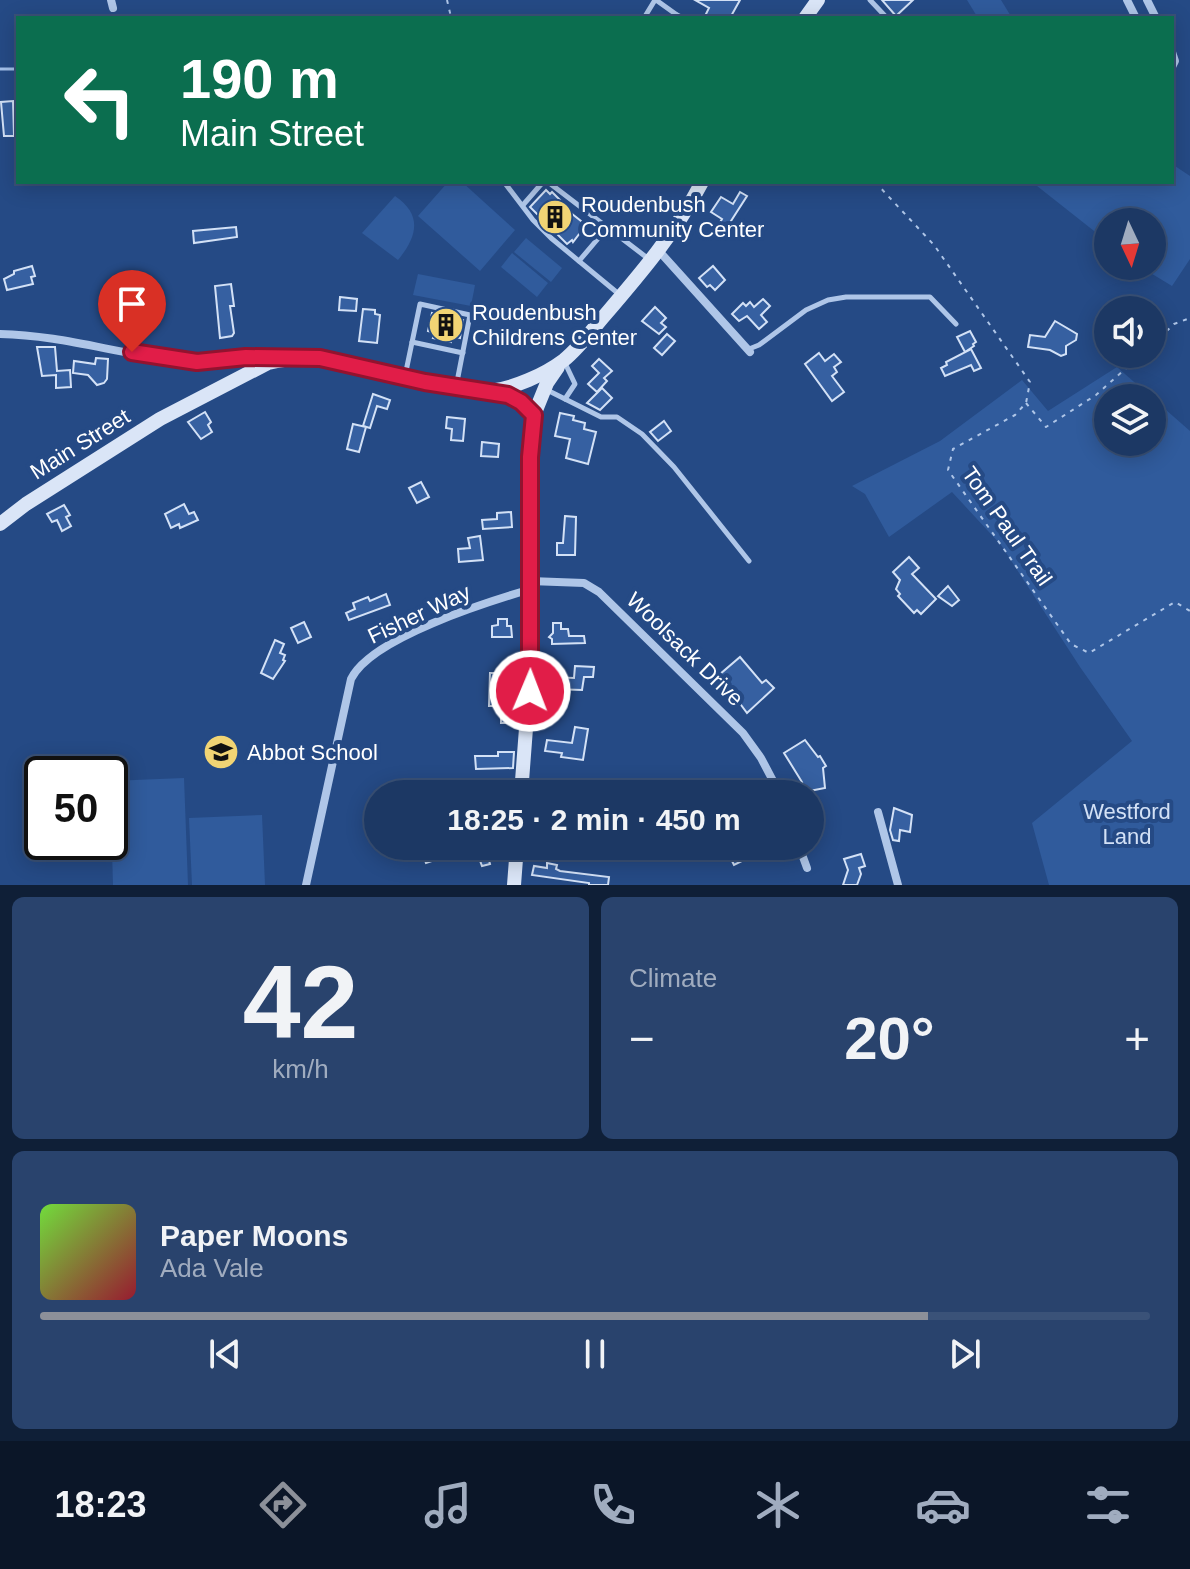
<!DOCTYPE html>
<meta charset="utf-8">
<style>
:root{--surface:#1c3864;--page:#29436d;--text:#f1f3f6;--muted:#a0acbf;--line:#3a5278;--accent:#8c9099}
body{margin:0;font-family:Arial,sans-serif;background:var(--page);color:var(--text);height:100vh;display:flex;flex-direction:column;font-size:30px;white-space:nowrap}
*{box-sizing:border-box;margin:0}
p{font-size:26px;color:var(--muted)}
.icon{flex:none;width:44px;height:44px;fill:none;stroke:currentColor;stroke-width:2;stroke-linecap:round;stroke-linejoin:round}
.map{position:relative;height:885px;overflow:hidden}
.details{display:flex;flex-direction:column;gap:12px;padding:12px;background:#0f1f37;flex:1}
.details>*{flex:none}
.guide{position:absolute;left:16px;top:16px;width:1158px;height:168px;border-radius:0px;box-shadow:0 4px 20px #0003,0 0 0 2px var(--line);background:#0b6e4f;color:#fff;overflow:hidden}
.needle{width:52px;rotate:176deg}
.fabs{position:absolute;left:1094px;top:208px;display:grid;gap:16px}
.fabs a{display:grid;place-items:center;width:72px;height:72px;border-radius:50%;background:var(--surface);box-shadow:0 4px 20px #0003,0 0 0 2px var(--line);font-size:40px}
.speed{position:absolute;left:24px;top:756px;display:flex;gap:16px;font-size:40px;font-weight:700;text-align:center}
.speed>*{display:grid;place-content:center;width:104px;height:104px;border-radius:50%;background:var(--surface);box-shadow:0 4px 20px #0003,0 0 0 2px var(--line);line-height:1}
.speed .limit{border:4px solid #111;border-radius:12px;background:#fff;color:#111}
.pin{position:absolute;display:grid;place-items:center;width:68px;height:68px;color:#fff;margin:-82px -34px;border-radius:50% 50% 50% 0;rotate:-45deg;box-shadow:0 0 8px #0007}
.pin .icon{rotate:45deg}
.me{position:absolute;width:88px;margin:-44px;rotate:1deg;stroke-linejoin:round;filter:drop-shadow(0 0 6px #0008)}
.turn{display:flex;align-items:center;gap:28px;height:168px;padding:0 32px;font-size:36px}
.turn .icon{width:104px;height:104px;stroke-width:2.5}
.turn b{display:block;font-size:56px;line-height:68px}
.big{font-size:60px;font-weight:700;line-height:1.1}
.details .card{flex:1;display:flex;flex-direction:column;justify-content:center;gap:12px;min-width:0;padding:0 28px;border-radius:12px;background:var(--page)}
.details .dial{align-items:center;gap:0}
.dial b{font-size:104px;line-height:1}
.song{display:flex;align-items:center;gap:24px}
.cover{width:96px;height:96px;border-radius:12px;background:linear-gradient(135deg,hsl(100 70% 55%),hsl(350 70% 35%))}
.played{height:8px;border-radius:4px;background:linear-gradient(90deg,var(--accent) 80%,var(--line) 80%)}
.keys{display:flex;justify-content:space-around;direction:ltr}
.heat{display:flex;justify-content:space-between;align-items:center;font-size:44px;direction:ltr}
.details .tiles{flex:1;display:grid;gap:12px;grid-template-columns:1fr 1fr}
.card:last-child{grid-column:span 2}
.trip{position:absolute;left:364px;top:780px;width:460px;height:80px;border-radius:40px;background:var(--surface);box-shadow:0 4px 20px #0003,0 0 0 2px var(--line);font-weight:700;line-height:80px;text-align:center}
.menu{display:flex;height:128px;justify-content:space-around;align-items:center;background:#0b1628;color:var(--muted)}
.menu .icon{width:56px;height:56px}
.menu .selected{color:var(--accent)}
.menu b{font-size:36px;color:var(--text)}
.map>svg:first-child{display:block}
.green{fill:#305b9c;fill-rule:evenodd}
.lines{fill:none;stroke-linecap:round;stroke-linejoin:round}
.stream{stroke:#a4c0e9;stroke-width:3}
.building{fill:#3660a1;stroke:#d3e1f6;stroke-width:2}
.path{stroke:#afc6e8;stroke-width:2;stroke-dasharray:4 6;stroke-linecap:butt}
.service{stroke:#afc6e8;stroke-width:5}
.minor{stroke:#afc6e8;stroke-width:8}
.secondary{stroke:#dae5f7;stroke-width:14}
.route-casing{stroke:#92132f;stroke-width:20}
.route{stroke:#e11d48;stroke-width:14}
.labels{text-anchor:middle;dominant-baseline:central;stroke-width:8;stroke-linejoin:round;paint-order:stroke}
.poi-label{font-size:22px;fill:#fff;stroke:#254a85;text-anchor:start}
.street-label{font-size:22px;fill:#fff;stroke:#254a85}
.park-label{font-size:22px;fill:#d3e1f6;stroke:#254a85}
</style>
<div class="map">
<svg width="1190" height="885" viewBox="0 0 1190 885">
<rect width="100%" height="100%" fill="#254a85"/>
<!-- green -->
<g class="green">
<polygon points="967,0 1001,0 1012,18 978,18"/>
<polygon points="1172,164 1190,176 1190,259 1172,286 1139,266 1152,266 1152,222 1108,222 1108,242 1032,182 1172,182"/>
<polygon points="448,182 462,182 515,230 480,271 418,216"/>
<path d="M395,196c28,19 22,41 3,64l-36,-27z"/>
<polygon points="526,238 562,268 551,282 514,252"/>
<polygon points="512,253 548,283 537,297 501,267"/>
<polygon points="418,274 475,285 471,306 413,295"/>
<path d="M1117,367l73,64v454h-141l-17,-62 100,-82 -52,-74 -79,-122 -49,-53 -63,45 -24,-43 -13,-8 88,-45 82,-61 26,31zM1108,398h44v44h-44z"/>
<polygon points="184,778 188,885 113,885 110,781"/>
<polygon points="262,815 265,885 192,885 189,818"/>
</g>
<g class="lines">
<!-- stream -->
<polyline class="stream" points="0,69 18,69"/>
</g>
<!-- building -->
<g class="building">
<polygon points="695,0 740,0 730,18 704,18 709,8"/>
<polygon points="882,0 913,0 896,16"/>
<polygon points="13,101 14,136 4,136 1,102"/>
<polygon points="546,190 550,194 552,192 564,204 562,206 586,225 573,242 572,240 567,244 530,207"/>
<polygon points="740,192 747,196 722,235 715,231 722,219 711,212 721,197 733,204"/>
<polygon points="236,227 237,237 194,243 193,231"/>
<polygon points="32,266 35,276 31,277 33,284 7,290 4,279 14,274 14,271"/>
<polygon points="713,266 725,280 715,290 710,285 707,287 699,278"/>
<polygon points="231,284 234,306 230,306 234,333 232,336 220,338 215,286"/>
<polygon points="340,297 357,299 356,311 339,310"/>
<polygon points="763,299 770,306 761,315 767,322 759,329 747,316 739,321 732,314 743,303 746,306 750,302 754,307"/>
<polygon points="655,307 666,318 661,323 666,327 659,334 642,321"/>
<polygon points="363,309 375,310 375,314 380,315 377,343 359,341"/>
<polygon points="432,313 463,320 460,338 452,336 451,342 433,338 435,333 428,331"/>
<polygon points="1055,321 1077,334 1076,340 1066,346 1066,354 1061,356 1050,350 1028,347 1030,335 1045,337"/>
<polygon points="970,331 976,342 973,344 974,346 965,352 957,337"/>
<polygon points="667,334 675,341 662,355 654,348"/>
<polygon points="37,347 55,347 57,371 70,370 71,387 56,388 56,375 42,376"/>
<polygon points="971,349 981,368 974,371 971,365 945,376 941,368 947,365 946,362"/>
<polygon points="819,353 825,361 834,354 841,362 834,367 837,372 832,376 844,392 832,401 805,364"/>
<polygon points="96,358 108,359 107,379 104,383 97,385 88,375 73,373 74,361 95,364"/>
<polygon points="599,359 612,371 604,378 607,381 597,392 588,384 599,373 592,366"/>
<polygon points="602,388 612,398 600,410 587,403"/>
<polygon points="373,394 390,400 387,409 377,406 370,428 363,426"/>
<polygon points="205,412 211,422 208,425 212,432 201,439 188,422"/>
<polygon points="560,413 574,416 573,420 585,423 584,429 596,432 588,464 566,458 570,439 555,436"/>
<polygon points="447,417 465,419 463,441 451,440 452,429 446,428"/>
<polygon points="664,421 671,431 658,441 650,432"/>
<polygon points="353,424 366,427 359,452 347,449"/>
<polygon points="482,442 499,444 498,457 481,456"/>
<polygon points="421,482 429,497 417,503 409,488"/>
<polygon points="184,504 189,514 194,512 198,520 180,528 179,524 171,528 165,514"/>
<polygon points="64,505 70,515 66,517 71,526 62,531 57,520 52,522 47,514"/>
<polygon points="511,512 512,527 483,529 482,520 497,519 497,513"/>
<polygon points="565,516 576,517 575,555 557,555 557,543 563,543"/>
<polygon points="480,536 483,560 459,562 458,549 470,548 468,538"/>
<polygon points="909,557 919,568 912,574 936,599 921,614 917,610 914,613 898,596 900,594 896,589 900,580 893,572"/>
<polygon points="948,586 959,600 952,606 938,596"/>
<polygon points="386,594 390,605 349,620 346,613 355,609 353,603 368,597 370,601"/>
<polygon points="498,619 507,619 507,626 511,626 512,637 492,637 492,626 498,625"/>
<polygon points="304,622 311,637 298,643 291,628"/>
<polygon points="553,623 561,623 561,629 568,629 569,636 584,636 585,643 552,644 552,639 549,637 553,633"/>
<polygon points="275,640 284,644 280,653 285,655 283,660 285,661 273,679 261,673"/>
<polygon points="740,657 762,683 766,680 774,688 747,713 719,675"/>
<polygon points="575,666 594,667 593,677 584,677 582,690 552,689 552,677 574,678"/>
<polygon points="490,673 499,673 499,687 506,687 506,698 511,698 511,723 501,723 501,706 489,706"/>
<polygon points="575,727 588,729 583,760 561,757 562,753 545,751 547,740 572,743"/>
<polygon points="805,740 818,757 820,756 826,766 823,768 825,788 804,792 802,782 784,753"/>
<polygon points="498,752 514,752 513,768 476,769 475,756 498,756"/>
<polygon points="894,808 912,815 910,832 900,830 899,841 893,840 890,830"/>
<polygon points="438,846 450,846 453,854 426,863 422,852"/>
<polygon points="475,846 503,846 503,848 487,853 490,864 482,866 479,858 475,860 472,848"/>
<polygon points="730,846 747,846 752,856 734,865 727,851 731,848"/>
<polygon points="861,854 865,866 859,868 861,874 857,885 843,885 848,870 844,859"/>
<polygon points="547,863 557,865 556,869 560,871 609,877 608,885 589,885 589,883 532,875 534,866 547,868"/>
</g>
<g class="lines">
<!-- path -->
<g class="path">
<polyline points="447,0 451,17 449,18"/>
<polyline points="400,18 402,18"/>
<polyline points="875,182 934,245 1030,382 1026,403 1015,415 953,449 948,470 1071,644 1089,653 1175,602 1190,611"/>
<polyline points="1152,345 1174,324 1190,318"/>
<polyline points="1026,403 1046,427 1096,395 1142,354"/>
</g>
<!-- service -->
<g class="service">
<polyline points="656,0 677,15"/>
<polyline points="870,0 887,18"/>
<polyline points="644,18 655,0"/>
<polyline points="675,18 677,15 683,18"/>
<polyline points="504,182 533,220 551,238 620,295"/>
<polyline points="548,182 650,260"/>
<polyline points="523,205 543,182"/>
<polyline points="579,261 607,228"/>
<polyline points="412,342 463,353"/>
<polyline points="749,349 759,345 806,310 828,300 846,297 930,297 956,324"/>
<polyline points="564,361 575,384 565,399"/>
<polyline points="405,376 420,304 470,315 456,387"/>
<polyline points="545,389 601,417 617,417 642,434 674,467 749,561"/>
</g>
<!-- minor -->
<g class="minor">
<polyline points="111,0 113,8"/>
<polyline points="1127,0 1136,18"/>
<polyline points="1147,0 1156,18"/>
<polyline points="1172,52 1175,61 1172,67"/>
<polyline points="659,251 750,352"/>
<path d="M0,334c59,1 115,19 173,26 34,4 66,-6 100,-2"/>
<polyline points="530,581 584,583 599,592 743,733 761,758 780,794"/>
<polyline points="878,812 898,885"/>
<polyline points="799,846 807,868"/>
<path d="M306,885l45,-206c20,-41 136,-77 180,-90"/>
</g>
<!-- secondary -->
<g class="secondary">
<polyline points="805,18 818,0"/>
<path d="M494,392c17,4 28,10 40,23l-4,42v219l-9,118"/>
<polyline points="534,415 547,383 558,367"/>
<path d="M0,524l26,-20 134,-85 108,-56c53,-13 104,7 156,18 20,5 46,13 66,10 24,-3 54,-16 74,-31 15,-12 28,-30 41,-45 36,-42 71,-83 97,-133"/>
<polyline points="514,885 517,846"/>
</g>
</g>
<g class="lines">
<defs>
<polyline id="route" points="132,352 197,362 246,357 320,358 425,382 508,395 521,402 534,415 530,457 530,691"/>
</defs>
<!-- route casing -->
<use href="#route" class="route-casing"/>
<!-- route -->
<use href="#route" class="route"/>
</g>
<!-- icons -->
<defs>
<symbol id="building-disc" viewBox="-11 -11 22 22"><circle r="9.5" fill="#f1d474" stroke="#254a85"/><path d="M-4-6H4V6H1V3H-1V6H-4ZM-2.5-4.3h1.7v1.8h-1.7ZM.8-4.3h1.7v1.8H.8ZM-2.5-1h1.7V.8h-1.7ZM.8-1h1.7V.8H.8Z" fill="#111"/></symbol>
<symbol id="school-disc" viewBox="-11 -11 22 22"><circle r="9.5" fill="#f1d474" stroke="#254a85"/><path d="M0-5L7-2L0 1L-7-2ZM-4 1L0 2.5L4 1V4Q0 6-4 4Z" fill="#111"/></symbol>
</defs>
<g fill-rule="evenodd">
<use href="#building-disc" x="535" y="197" width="40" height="40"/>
<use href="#building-disc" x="426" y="305" width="40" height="40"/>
<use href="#school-disc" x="201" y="732" width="40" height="40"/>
</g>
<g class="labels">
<!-- poi labels -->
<g class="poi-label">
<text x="581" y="204">Roudenbush<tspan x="581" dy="25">Community Center</tspan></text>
<text x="472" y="312">Roudenbush<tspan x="472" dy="25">Childrens Center</tspan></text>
<text x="247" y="752">Abbot School</text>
</g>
<!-- street labels -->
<g class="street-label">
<text transform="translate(80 444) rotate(-32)">Main Street</text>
<text transform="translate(1007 526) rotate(55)">Tom Paul Trail</text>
<text transform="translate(419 614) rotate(-25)">Fisher Way</text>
<text transform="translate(685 649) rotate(44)">Woolsack Drive</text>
</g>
<!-- park labels -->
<g class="park-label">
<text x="1127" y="811">Westford<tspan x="1127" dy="25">Land</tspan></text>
</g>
</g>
</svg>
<div class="fabs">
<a><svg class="needle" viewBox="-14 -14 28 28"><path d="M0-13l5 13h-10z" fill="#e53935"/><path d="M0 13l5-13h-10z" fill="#a0acbf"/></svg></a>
<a><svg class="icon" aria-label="sound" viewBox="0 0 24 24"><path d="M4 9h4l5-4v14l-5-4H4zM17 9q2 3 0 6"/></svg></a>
<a><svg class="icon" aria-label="layers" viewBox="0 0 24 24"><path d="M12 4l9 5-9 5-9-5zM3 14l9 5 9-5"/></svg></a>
</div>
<div class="speed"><div class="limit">50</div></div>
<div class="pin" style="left:132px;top:352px;background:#d93025"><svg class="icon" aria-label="arrive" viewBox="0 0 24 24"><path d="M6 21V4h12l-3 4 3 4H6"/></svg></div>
<svg class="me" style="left:530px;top:691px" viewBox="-20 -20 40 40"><circle r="17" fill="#e11d48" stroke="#fff" stroke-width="3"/><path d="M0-11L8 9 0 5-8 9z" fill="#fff"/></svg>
<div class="trip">18:25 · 2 min · 450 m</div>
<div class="guide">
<div class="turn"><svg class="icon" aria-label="left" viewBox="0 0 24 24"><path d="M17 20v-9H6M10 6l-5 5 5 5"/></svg><div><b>190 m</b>Main Street</div></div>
</div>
</div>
<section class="details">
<div class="tiles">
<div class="card dial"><b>42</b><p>km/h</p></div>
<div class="card"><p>Climate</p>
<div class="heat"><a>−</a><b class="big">20°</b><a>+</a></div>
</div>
<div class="card">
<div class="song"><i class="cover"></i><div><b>Paper Moons</b><p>Ada Vale</p></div></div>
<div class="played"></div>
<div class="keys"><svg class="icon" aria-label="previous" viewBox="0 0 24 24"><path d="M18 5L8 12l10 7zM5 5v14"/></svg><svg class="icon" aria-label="pause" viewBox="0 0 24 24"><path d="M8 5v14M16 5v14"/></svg><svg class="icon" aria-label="next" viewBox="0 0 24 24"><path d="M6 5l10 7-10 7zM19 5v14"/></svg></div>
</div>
</div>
</section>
<nav class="menu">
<b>18:23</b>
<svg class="icon selected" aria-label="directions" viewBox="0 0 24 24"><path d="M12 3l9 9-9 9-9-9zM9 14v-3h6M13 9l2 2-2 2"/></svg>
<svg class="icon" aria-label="music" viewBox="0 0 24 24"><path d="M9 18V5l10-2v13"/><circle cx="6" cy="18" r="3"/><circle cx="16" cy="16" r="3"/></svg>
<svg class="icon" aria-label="phone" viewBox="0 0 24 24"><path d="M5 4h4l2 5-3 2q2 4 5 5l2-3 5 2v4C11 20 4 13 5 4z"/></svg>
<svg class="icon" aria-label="climate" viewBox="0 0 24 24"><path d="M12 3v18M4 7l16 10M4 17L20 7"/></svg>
<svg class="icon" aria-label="car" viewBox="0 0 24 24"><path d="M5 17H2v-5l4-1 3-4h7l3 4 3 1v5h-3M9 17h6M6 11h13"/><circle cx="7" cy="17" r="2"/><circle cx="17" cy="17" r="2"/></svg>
<svg class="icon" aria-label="filters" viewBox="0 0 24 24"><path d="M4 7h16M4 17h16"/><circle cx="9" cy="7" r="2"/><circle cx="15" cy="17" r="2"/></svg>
</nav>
